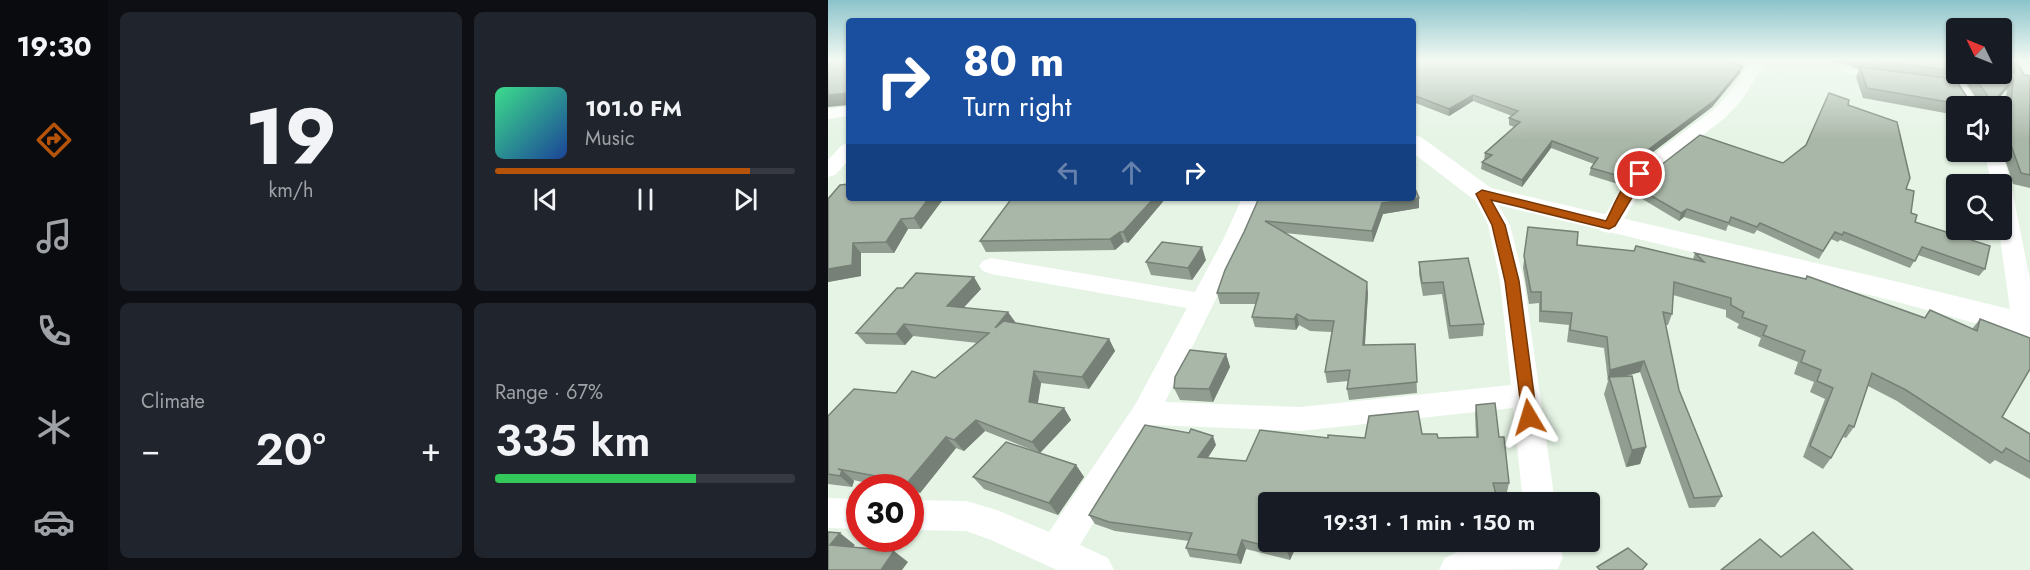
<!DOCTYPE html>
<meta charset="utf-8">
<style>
:root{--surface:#171b24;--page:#20242c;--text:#f1f3f6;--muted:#9ea1a6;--line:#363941;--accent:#b45309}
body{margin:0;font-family:Jost,sans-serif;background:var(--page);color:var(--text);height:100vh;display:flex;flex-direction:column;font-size:22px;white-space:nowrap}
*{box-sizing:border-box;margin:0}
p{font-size:20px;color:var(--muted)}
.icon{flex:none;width:33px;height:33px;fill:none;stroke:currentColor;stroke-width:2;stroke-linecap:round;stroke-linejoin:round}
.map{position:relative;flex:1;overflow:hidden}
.details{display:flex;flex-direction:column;gap:12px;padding:12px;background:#0d0f14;width:720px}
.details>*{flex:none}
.banner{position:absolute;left:18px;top:18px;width:570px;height:183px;border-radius:6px;box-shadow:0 2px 4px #0004;background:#1a4fa0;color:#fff;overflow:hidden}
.needle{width:39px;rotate:313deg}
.buttons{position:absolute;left:1118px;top:18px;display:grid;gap:12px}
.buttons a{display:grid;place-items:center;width:66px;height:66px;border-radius:6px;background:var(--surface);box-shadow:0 2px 4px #0004;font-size:30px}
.speed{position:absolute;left:18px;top:474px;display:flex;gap:12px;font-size:30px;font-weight:700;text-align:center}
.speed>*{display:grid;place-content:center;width:78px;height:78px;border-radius:50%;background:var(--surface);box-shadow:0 2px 4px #0004;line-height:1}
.speed .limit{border:9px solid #d22;background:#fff;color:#111}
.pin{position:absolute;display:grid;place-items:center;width:51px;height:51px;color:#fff;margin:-26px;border:3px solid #fff;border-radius:50%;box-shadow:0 2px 6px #0007}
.me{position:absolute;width:66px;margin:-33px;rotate:353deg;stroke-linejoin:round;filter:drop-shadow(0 0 4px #0008)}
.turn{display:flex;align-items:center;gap:21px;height:126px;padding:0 18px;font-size:27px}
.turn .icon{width:78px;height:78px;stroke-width:2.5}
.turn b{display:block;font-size:42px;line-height:51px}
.lanes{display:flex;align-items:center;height:57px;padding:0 18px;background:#0003;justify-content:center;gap:30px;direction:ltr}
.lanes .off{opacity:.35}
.big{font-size:45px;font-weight:600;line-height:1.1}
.details .tile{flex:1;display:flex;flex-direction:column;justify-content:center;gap:9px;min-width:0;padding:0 21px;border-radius:9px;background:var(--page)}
.details .dial{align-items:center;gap:0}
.dial b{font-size:78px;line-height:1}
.song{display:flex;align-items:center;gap:18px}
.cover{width:72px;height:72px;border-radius:9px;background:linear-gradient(135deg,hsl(150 70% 55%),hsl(220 70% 35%))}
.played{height:6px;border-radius:3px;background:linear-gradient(90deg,var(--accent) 85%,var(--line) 85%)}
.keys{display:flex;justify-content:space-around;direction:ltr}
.heat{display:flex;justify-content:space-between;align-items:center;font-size:33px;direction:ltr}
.charge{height:9px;border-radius:4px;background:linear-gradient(90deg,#34c759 67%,var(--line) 0)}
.details .tiles{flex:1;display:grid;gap:12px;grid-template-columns:repeat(2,1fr)}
.trip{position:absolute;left:430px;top:492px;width:342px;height:60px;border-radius:6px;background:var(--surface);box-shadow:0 2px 4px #0004;font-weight:600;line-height:60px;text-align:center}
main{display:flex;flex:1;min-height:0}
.tab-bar{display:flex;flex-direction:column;width:108px;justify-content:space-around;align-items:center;background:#090b0e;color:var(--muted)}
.tab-bar .icon{width:42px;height:42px}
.tab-bar .current{color:var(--accent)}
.tab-bar b{font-size:27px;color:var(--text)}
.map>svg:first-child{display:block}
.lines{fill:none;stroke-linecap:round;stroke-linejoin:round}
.service{fill:#fff;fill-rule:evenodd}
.minor{fill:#fff;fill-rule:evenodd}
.tertiary{fill:#fff;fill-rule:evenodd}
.wall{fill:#919d90}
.shaded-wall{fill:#768076}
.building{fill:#a9b7a8;stroke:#768076;stroke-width:1.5}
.route{fill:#b45309;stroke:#753606;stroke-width:1.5}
</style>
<main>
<nav class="tab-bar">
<b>19:30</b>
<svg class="icon current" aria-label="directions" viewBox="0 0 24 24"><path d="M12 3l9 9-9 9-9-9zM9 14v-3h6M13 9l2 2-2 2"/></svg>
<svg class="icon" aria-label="music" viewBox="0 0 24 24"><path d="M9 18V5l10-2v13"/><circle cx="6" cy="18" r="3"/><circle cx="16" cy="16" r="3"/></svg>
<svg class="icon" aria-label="phone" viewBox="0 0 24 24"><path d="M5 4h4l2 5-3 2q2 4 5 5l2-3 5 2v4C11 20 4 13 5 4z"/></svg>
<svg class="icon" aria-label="climate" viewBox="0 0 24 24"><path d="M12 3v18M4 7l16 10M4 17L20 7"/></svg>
<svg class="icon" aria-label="car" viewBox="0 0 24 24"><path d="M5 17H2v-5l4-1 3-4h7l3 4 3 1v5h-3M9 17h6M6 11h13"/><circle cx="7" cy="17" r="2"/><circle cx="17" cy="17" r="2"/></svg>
</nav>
<section class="details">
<div class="tiles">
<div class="tile dial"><b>19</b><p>km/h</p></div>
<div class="tile">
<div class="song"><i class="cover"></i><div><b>101.0 FM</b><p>Music</p></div></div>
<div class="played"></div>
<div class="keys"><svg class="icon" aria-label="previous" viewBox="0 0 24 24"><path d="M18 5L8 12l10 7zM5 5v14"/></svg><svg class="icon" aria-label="pause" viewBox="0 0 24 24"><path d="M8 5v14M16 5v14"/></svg><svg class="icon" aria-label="next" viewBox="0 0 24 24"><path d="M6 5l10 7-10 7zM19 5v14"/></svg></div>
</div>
<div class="tile"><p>Climate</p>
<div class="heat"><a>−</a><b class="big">20°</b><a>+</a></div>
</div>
<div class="tile"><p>Range · 67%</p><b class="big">335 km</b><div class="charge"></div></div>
</div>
</section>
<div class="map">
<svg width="1202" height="570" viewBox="0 0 1202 570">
<rect width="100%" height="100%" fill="#e5f4e5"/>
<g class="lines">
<!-- service -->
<polygon class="service" points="1015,69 1046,73 1050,75 1046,77 1018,73 1014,71"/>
<!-- minor -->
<g class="minor">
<polygon points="924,60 939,60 913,101 898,117 820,178 789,231 781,233 773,231 770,226 805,170 886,109 901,93"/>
<polygon points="1106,60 1121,60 1151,106 1135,106"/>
<polygon points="21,106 21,116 0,119 0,109"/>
<polygon points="21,143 21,160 7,175 0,177 0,160 14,145"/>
<polygon points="1173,149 1183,184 1202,280 1202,332 1197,333 1188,331 1184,324 1171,230 1173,230 1173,184 1163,184 1157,152 1173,152"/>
<polygon points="654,188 661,190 682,225 696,281 727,502 695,502 685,408 472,431 325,425 252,545 280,558 286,570 229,570 163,540 138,531 82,530 82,500 138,501 169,510 221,532 307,405 359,308 163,274 155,271 151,266 155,261 163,258 367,292 396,238 414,198 434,198 418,238 337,402 472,407 683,385 672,281 660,225 644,194 647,190"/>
<polygon points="0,498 32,499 32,529 0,528"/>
<polygon points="707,542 722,542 730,545 735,557 730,569 611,570 617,558 629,552"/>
</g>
<!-- tertiary -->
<polygon class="tertiary" points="585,135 593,137 663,188 1062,280 1202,314 1202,338 1062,300 645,199 585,153"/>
</g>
<!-- wall -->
<g class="wall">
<polygon points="585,60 912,73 884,107 804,168 793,185 761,175 763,168 766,164 723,148 694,187 653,169 654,162 656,160 657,153 686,127 681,125 681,118 684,116 645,101 621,116 585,102"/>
<polygon points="993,60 1115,60 1121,70 1116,78 1139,97 1148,98 1132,74 1173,74 1181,71 1181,68 1186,60 1188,60 1196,75 1202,76 1202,188 1185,184 1173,147 1179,89 1164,106 1128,106 1128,115 1035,98 1028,77 1031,69 1025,68 1024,66"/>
<polygon points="1123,60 1128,60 1128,68"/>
<polygon points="1020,105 1078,189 1083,213 1087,222 1157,269 1151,276 1090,255 1082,268 1012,240 1010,242 1003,239 991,259 929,230 926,234 900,225 898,231 856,217 851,221 811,197 813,190 955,163 978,145"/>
<polygon points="116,198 93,229 80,229 66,253 33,253 33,276 0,282 0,199"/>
<polygon points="338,198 300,243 296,242 287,250 158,252 152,241"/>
<polygon points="431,198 591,198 591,208 555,214 545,242 457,233 540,293 537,345 587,344 589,393 521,400 519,389 520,381 499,383 497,372 504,332 482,331 471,325 468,330 427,327 424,317 428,304 392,304 389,293"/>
<polygon points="700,227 749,245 865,259 867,253 1096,318 1102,310 1144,329 1152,319 1174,417 1202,434 1202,479 1167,460 1162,464 1069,401 1040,386 1026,427 1018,438 1015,437 1003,458 995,469 975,457 997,399 982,392 986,382 966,374 970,362 930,346 933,338 909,328 911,324 898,317 898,310 845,295 844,314 840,325 837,325 851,390 894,496 887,507 861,508 812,372 799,376 818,447 812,464 798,467 776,394 780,381 776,348 739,342 741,325 711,322 711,303 701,304 695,268"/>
<polygon points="640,258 656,324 655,336 621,339 614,294 595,296 591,274 591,262"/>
<polygon points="378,260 364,280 323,275 318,262"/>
<polygon points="153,289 136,307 187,323 281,339 287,351 261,389 213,383 210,403 236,408 243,420 212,453 157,431 136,451 128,448 92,493 82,491 82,488 64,488 25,480 26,481 24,487 0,484 0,416 68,393 107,378 150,343 85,336 77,345 38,344 28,333"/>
<polygon points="398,354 402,367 385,402 352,400 346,388"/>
<polygon points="648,405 671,437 681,483 679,492 667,492 441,542 537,542 467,549 462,560 418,549 413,564 362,557 358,548 361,541 287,531 267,524 261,515 388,445 380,458 418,461 500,438 537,438 594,434 610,438 648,437 647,414"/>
<polygon points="248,465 256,477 230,515 156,489 145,477"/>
</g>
<!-- shaded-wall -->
<g class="shaded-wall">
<polygon points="915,66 912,73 884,107 804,168 793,185 795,177 805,161"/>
<polygon points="1185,80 1179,89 1164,106 1161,106"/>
<polygon points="21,93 21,105 0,107 0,95"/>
<polygon points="645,95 645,101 621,116 621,109"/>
<polygon points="724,141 723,148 694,187 694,180"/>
<polygon points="101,198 116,198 93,229 86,218"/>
<polygon points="326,198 338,198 300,243 295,232"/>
<polygon points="591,198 591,208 555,214 545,242 544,231 554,203"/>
<polygon points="859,209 856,217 851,221 853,213"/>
<polygon points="73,219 80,229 66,253 58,242"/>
<polygon points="292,232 296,242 287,250 282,239"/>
<polygon points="25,243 33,253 33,276 0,282 0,269"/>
<polygon points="374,247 378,260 364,280 360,268"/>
<polygon points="146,277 153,289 127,317 119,306"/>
<polygon points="539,282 540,293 536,356 535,345"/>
<polygon points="180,312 188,323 167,328"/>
<polygon points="469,314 471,325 468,330 466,319"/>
<polygon points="76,324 85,336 77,345 68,334"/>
<polygon points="281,339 287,351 261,389 254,377"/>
<polygon points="398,354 402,367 385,402 381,389"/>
<polygon points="816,361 812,372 782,380 781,377 779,381 782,370"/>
<polygon points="206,371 213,383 208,413 201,402"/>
<polygon points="236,408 243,420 212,453 204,442"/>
<polygon points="148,420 157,431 136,451 126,440"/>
<polygon points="385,436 388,445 374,466 370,457"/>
<polygon points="118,437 128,448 92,493 80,482"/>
<polygon points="818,447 812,464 798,467 804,450"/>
<polygon points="248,465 256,477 230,515 221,503"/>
<polygon points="14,470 26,481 24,487 12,476"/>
<polygon points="12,533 27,545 17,557 2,545"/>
<polygon points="414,540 418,549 413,564 409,555"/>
<polygon points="463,542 465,542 467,549 462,560 459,551"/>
<polygon points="66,551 80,562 74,570 53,570"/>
</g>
<!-- building -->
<g class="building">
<polygon points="0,60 21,60 21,93 0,95"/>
<polygon points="585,60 897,60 915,66 887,100 805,161 795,177 763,168 770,158 724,141 694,180 654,162 664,155 657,153 692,122 681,118 690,111 645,95 621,109 585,95"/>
<polygon points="1044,60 1115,60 1121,70"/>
<polygon points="1187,60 1188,60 1196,75 1202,76 1202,175 1193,173 1180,137 1185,80 1161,106 1143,106 1039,88 1032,67 1127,79 1139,97 1159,98 1159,95 1144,74 1173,74 1173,70 1186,73"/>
<polygon points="1001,93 1021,100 1020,105 1069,122 1082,178 1078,189 1086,191 1083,213 1089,215 1087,222 1162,246 1157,269 1094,247 1087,261 1016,232 1014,235 1007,232 995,251 932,223 929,227 903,217 901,223 859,209 853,213 813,190 824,172 872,135 955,163 978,145"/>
<polygon points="21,184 21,198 101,198 86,218 73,219 58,242 25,243 24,265 0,269 0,199 12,185"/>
<polygon points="585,184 591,198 554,203 544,231 437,221 539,282 535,345 587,344 589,382 519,389 522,370 497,372 506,321 480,320 469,314 466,319 424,317 431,293 389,293 397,270 416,232 431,198 585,198"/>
<polygon points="184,198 326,198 295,232 292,232 282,239 152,241"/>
<polygon points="700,227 750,232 749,245 806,251 808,246 876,262 867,253 978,279 979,276 1097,318 1102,310 1149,331 1152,319 1202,338 1202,369 1174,417 1202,434 1202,462 1178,448 1174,453 1078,390 1044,373 1026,427 1021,425 1003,458 982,446 1005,388 989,381 993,370 973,362 977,351 935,335 939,326 914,317 916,312 903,305 903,298 846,282 844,314 835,312 851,390 894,496 866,498 816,361 782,370 779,337 742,330 744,313 713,311 713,292 703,292 696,256"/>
<polygon points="334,242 374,247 360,268 318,262"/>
<polygon points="640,258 656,324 622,326 615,282 594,283 591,262"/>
<polygon points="88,273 146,277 119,306 180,312 167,328 176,321 281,339 254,377 206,371 201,402 236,408 204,442 148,420 126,440 118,437 80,482 10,469 14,470 12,476 0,474 0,416 26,389 68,393 84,371 107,378 161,333 76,324 68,334 28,333 69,288 75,288"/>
<polygon points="362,350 398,354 381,389 346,388 347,377"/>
<polygon points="804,376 818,447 804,450 781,377"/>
<polygon points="667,403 671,437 676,437 681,483 665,483 670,502 441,502 441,542 463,542 459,551 414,540 409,555 358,548 364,533 281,522 261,515 317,425 361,433 363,429 385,436 370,457 418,461 432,430 500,438 500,435 537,438 541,416 590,411 594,434 609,434 610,438 650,437 648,405"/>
<polygon points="178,442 248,465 221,503 145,477"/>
<polygon points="0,532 12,533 2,545 66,551 53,570 0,570"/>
<polygon points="985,532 1025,570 893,570 932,539 953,557"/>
<polygon points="800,548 819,564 814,570 772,570 769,567"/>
</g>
<!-- sky -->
<linearGradient id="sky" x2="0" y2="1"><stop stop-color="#8bc3cb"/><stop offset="0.43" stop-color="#f3faf3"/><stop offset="1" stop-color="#f3faf3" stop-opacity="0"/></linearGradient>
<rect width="1202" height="140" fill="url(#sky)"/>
<!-- route -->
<path class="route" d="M812,171l6,3 -31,52 -6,3 -118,-29 14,25 14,56 18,136 -2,5 -6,2 -6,-2 -18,-141 -13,-56 -16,-31 6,-4 124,31c8,-15 18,-44 34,-50z"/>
</svg>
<div class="buttons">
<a><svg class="needle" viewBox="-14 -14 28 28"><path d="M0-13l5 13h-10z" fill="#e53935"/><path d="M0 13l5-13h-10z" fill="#9ea1a6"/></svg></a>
<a><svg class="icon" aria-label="sound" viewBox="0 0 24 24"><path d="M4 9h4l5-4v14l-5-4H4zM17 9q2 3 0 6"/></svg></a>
<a><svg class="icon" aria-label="search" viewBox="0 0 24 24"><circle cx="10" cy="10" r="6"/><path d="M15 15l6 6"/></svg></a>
</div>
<div class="speed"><div class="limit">30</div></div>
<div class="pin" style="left:812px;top:174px;background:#d93025"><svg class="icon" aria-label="arrive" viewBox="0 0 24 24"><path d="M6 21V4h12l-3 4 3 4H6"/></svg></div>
<svg class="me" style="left:701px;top:417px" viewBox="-20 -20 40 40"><path d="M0-17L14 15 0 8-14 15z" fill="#b45309" stroke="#fff" stroke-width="4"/></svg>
<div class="trip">19:31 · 1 min · 150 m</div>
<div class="banner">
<div class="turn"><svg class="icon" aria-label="right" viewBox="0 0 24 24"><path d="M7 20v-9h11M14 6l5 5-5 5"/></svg><div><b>80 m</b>Turn right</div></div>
<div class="lanes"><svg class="icon off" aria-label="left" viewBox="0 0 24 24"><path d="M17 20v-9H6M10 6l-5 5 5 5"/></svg><svg class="icon off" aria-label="ahead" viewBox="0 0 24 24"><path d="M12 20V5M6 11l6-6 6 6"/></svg><svg class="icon" aria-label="right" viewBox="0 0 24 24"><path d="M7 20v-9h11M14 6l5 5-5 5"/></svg></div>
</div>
</div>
</main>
